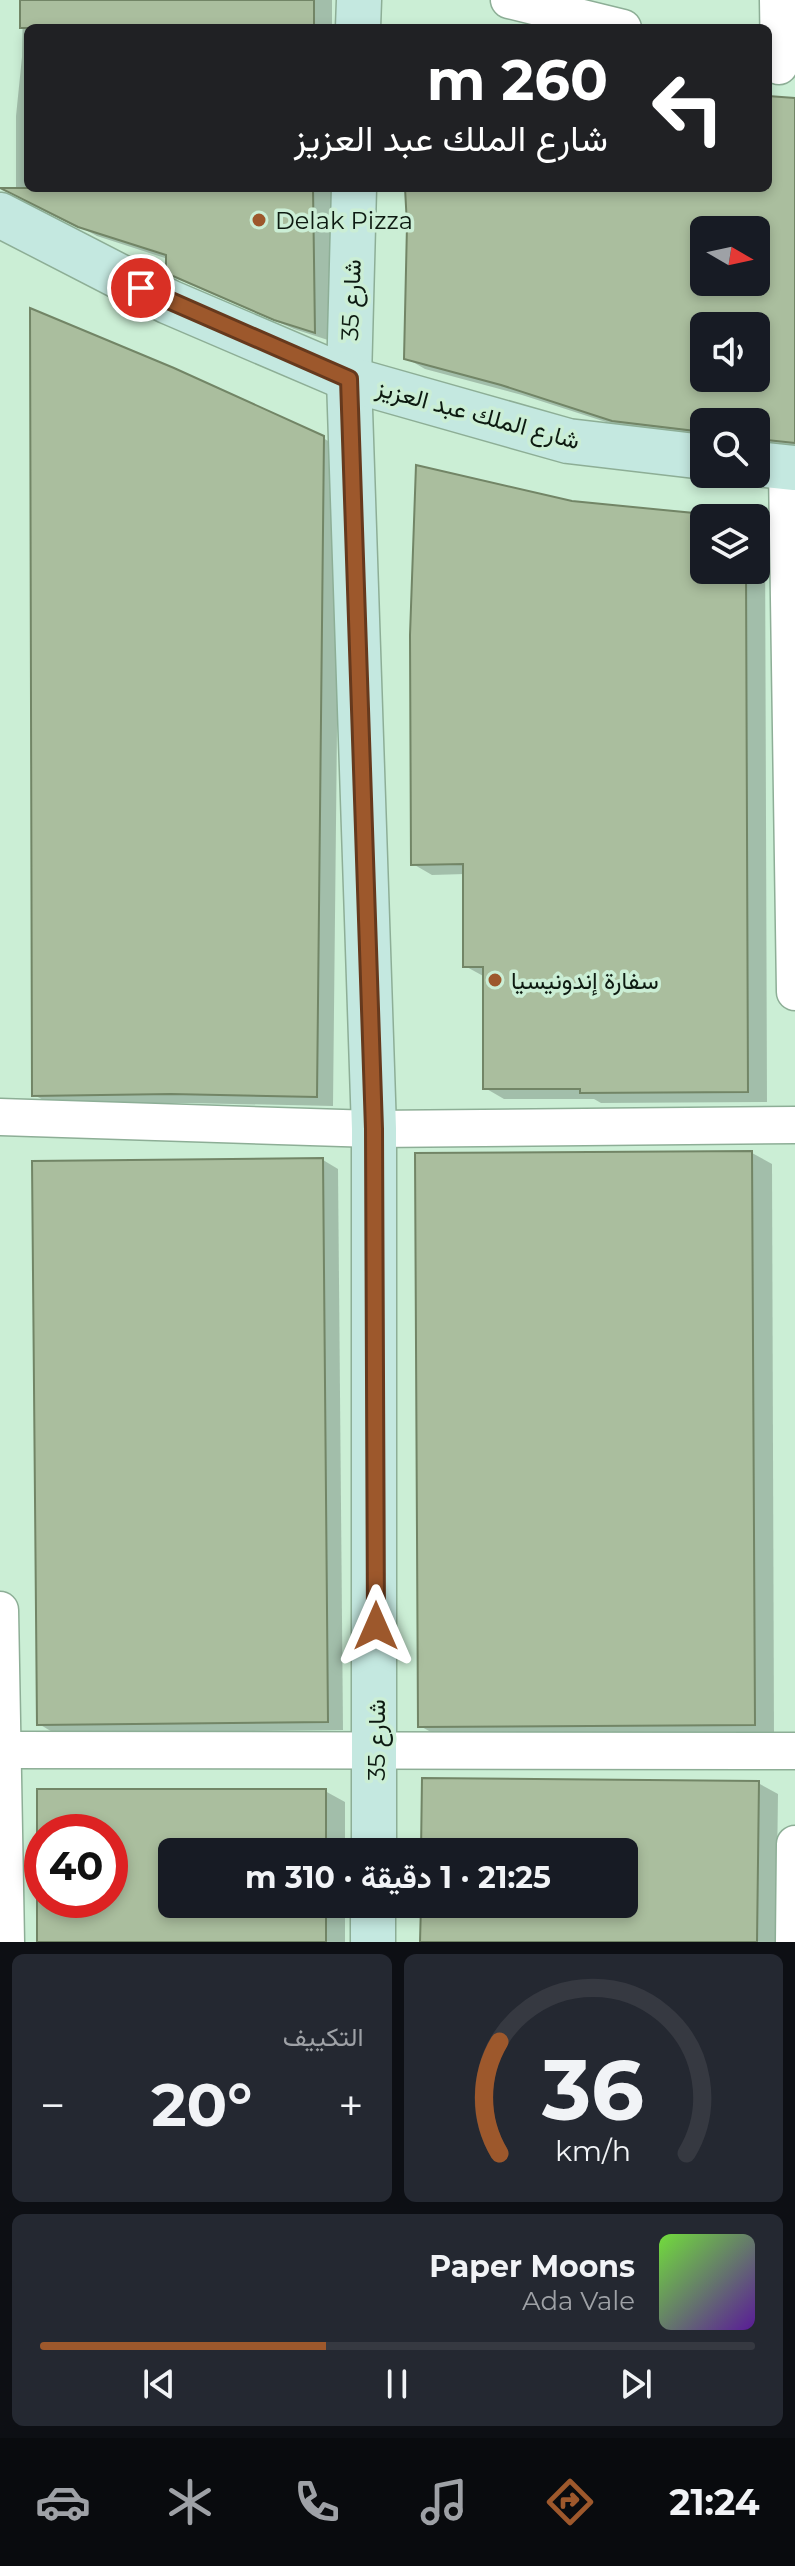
<!DOCTYPE html>
<html lang="ar">
<meta charset="utf-8">
<style>
:root{--surface:#171b24;--page:#242831;--text:#f1f3f6;--muted:#9ea1a6;--line:#363941;--accent:#9d582c}
body{margin:0;font-family:Montserrat,Vazirmatn,sans-serif;background:var(--page);color:var(--text);direction:rtl;height:100vh;display:flex;flex-direction:column;font-size:30px;white-space:nowrap}
*{box-sizing:border-box;margin:0}
p{font-size:26px;color:var(--muted)}
.icon{flex:none;width:44px;height:44px;fill:none;stroke:currentColor;stroke-width:2;stroke-linecap:round;stroke-linejoin:round}
.map{position:relative;height:1942px;overflow:hidden;direction:ltr}
.panel{display:flex;flex-direction:column;gap:12px;padding:12px;background:#0d0f14;flex:1}
.panel>*{flex:none}
.guide{position:absolute;left:24px;top:24px;width:748px;height:168px;border-radius:12px;box-shadow:0 4px 12px #0003;direction:rtl;background:#202124;color:#fff;overflow:hidden}
.needle{width:52px;rotate:99deg}
.fabs{position:absolute;left:690px;top:216px;display:grid;gap:16px}
.fabs a{display:grid;place-items:center;width:80px;height:80px;border-radius:12px;background:var(--surface);box-shadow:0 4px 12px #0003;font-size:40px}
.speed{position:absolute;left:24px;top:1814px;display:flex;gap:16px;font-size:40px;font-weight:700;text-align:center}
.speed>*{display:grid;place-content:center;width:104px;height:104px;border-radius:50%;background:var(--surface);box-shadow:0 4px 12px #0003;line-height:1}
.speed .limit{border:12px solid #d22;background:#fff;color:#111}
.pin{position:absolute;display:grid;place-items:center;width:68px;height:68px;color:#fff;margin:-34px;border:4px solid #fff;border-radius:50%;box-shadow:0 2px 8px #0007}
.me{position:absolute;width:88px;margin:-44px;rotate:0deg;stroke-linejoin:round;filter:drop-shadow(0 0 6px #0008)}
.turn{display:flex;align-items:center;gap:28px;height:168px;padding:0 32px;font-size:36px}
.turn .icon{width:104px;height:104px;stroke-width:2.5}
.turn b{display:block;font-size:56px;line-height:68px}
.big{font-size:60px;font-weight:700;line-height:1.1}
.panel .card{flex:1;display:flex;flex-direction:column;justify-content:center;gap:12px;min-width:0;padding:0 28px;border-radius:12px;background:var(--page)}
.panel .dial{align-items:center;gap:0}
.dial svg{height:208px;overflow:visible;fill:none;stroke:var(--line);stroke-width:7;stroke-linecap:round;text-anchor:middle}
.dial text{fill:var(--text);stroke:none}
.song{display:flex;align-items:center;gap:24px}
.cover{width:96px;height:96px;border-radius:12px;background:linear-gradient(135deg,hsl(100 70% 55%),hsl(270 70% 35%))}
.played{height:8px;border-radius:4px;background:linear-gradient(90deg,var(--accent) 40%,var(--line) 40%)}
.keys{display:flex;justify-content:space-around;direction:ltr}
.heat{display:flex;justify-content:space-between;align-items:center;font-size:44px;direction:ltr}
.panel .tiles{flex:1;display:grid;gap:12px;grid-template-columns:1fr 1fr}
.card:last-child{grid-column:span 2}
.trip{position:absolute;left:158px;top:1838px;width:480px;height:80px;border-radius:12px;background:var(--surface);box-shadow:0 4px 12px #0003;font-weight:700;line-height:80px;text-align:center;direction:rtl}
.tab-bar{display:flex;height:128px;justify-content:space-around;align-items:center;background:#090b0e;color:var(--muted)}
.tab-bar .icon{width:56px;height:56px}
.tab-bar .current{color:var(--accent)}
.tab-bar b{font-size:36px;color:var(--text)}
.map>svg:first-child{display:block}
.shadow{fill:#0003;fill-rule:evenodd}
.building{fill:#aabe9e;stroke:#728566;stroke-width:2;fill-rule:evenodd}
.lines{fill:none;stroke-linecap:round;stroke-linejoin:round}
.street-casing{stroke:#8dae96;stroke-width:39}
.secondary-casing{stroke:#8dae96;stroke-width:47}
.street{stroke:#fff;stroke-width:36}
.secondary{stroke:#c4e8e0;stroke-width:44}
.route-casing{stroke:#66391d;stroke-width:20}
.route{stroke:#9d582c;stroke-width:14}
.poi-dot{fill:#9d582c;stroke:#cbeed5;stroke-width:3}
.labels{text-anchor:middle;dominant-baseline:central;stroke-width:7;stroke-linejoin:round;paint-order:stroke}
.poi-label{font-size:24px;fill:#0d1a11;stroke:#cbeed5;text-anchor:start}
.street-label{font-size:24px;fill:#0d1a11;stroke:#cbeed5}
</style>
<div class="map">
<svg width="795" height="1942" viewBox="0 0 795 1942">
<rect width="100%" height="100%" fill="#cbeed5"/>
<!-- shadow -->
<g class="shadow">
<polygon points="23,0 332,0 332,28 28,28 28,188 331,188 331,341 294,329 186,282 168,259 97,236 16,193 16,116 22,57"/>
<polygon points="401,24 417,28 401,28"/>
<path d="M768,98l27,2v351l-39,1v-30h-52v17l-70,-8 -112,-36 -97,-26 -19,-11 2,-170h360zM704,230h52v52h-52zM704,326h52v52h-52z"/>
<polygon points="323,438 340,448 333,1106 189,1103 51,1104 34,1095"/>
<polygon points="572,502 727,518 704,518 704,570 756,570 756,526 765,531 767,1102 601,1103 594,1099 504,1099 485,1088 485,977 465,966 465,874 432,875 413,864"/>
<polygon points="752,1153 772,1164 774,1736 440,1737 420,1726"/>
<polygon points="323,1160 338,1169 343,1730 54,1733 39,1724"/>
<polygon points="758,1783 778,1794 776,1942 422,1942 423,1904 624,1904 624,1852 423,1852"/>
<path d="M39,1791h286l20,11v50h-173v52h173v38h-306zM42,1832h68v68h-68z"/>
</g>
<!-- building -->
<g class="building">
<rect x="20" y="0" width="294" height="28"/>
<path d="M768,96l27,2v345l-39,-4v-17h-52v10l-92,-11 -111,-36 -97,-26 3,-134 -2,-37h363zM704,230h52v52h-52zM704,326h52v52h-52z"/>
<polygon points="0,188 313,188 315,333 274,320 166,273 166,255 78,227"/>
<polygon points="30,308 174,368 324,436 317,1097 171,1094 32,1096"/>
<polygon points="416,465 572,501 704,514 704,570 746,570 748,1092 580,1093 580,1089 483,1089 483,967 463,967 463,864 411,865 410,635"/>
<polygon points="752,1151 755,1725 418,1727 415,1153"/>
<polygon points="323,1158 328,1722 37,1725 32,1161"/>
<polygon points="422,1778 759,1781 757,1942 420,1942 421,1904 624,1904 624,1852 421,1852"/>
<polygon points="37,1789 326,1789 326,1852 172,1852 172,1904 326,1904 326,1942 37,1942 37,1900 110,1900 110,1832 37,1832"/>
</g>
<g class="lines">
<defs>
<g id="street">
<polyline points="509,0 623,28"/>
<polyline points="778,0 779,66"/>
<polyline points="787,468 795,992"/>
<polyline points="0,1117 374,1129 795,1125"/>
<polyline points="0,1610 6,1942"/>
<polyline points="0,1750 795,1751"/>
<polyline points="794,1942 795,1844"/>
</g>
<g id="secondary">
<polyline points="358,28 359,0"/>
<polyline points="354,188 349,379 374,1129 374,1852"/>
<polyline points="0,215 169,302 349,379 568,441 704,457"/>
<polyline points="756,464 795,468"/>
<polyline points="373,1942 373,1904"/>
</g>
</defs>
<!-- street casing -->
<use href="#street" class="street-casing"/>
<!-- secondary casing -->
<use href="#secondary" class="secondary-casing"/>
<!-- street -->
<use href="#street" class="street"/>
<!-- secondary -->
<use href="#secondary" class="secondary"/>
</g>
<g class="lines">
<defs>
<polyline id="route" points="141,288 349,379 374,1129 376,1626"/>
</defs>
<!-- route casing -->
<use href="#route" class="route-casing"/>
<!-- route -->
<use href="#route" class="route"/>
</g>
<!-- markers -->
<g class="poi-dot">
<circle cx="259" cy="220" r="8"/>
<circle cx="495" cy="980" r="8"/>
</g>
<g class="labels">
<!-- poi labels -->
<g class="poi-label">
<text x="275" y="220">Delak Pizza</text>
<text x="511" y="980">سفارة إندونيسيا</text>
</g>
<!-- street labels -->
<g class="street-label">
<text transform="translate(351 300) rotate(-88)">شارع 35</text>
<text transform="translate(478 414) rotate(15)">شارع الملك عبد العزيز</text>
<text transform="translate(376 1740) rotate(-90)">شارع 35</text>
</g>
</g>
</svg>
<div class="fabs">
<a><svg class="needle" viewBox="-14 -14 28 28"><path d="M0-13l5 13h-10z" fill="#e53935"/><path d="M0 13l5-13h-10z" fill="#9ea1a6"/></svg></a>
<a><svg class="icon" aria-label="sound" viewBox="0 0 24 24"><path d="M4 9h4l5-4v14l-5-4H4zM17 9q2 3 0 6"/></svg></a>
<a><svg class="icon" aria-label="search" viewBox="0 0 24 24"><circle cx="10" cy="10" r="6"/><path d="M15 15l6 6"/></svg></a>
<a><svg class="icon" aria-label="layers" viewBox="0 0 24 24"><path d="M12 4l9 5-9 5-9-5zM3 14l9 5 9-5"/></svg></a>
</div>
<div class="speed"><div class="limit">40</div></div>
<div class="pin" style="left:141px;top:288px;background:#d93025"><svg class="icon" aria-label="arrive" viewBox="0 0 24 24"><path d="M6 21V4h12l-3 4 3 4H6"/></svg></div>
<svg class="me" style="left:376px;top:1626px" viewBox="-20 -20 40 40"><path d="M0-17L14 15 0 8-14 15z" fill="#9d582c" stroke="#fff" stroke-width="4"/></svg>
<div class="trip">21:25 · 1 دقيقة · 310 m</div>
<div class="guide">
<div class="turn"><svg class="icon" aria-label="left" viewBox="0 0 24 24"><path d="M17 20v-9H6M10 6l-5 5 5 5"/></svg><div><b>260 m</b>شارع الملك عبد العزيز</div></div>
</div>
</div>
<section class="panel">
<div class="tiles">
<div class="card dial"><svg viewBox="0 0 100 80">
<path d="M14 69A42 42 0 1 1 86 69"/>
<path d="M14 69A42 42 0 0 1 14 26" stroke="#9d582c"/>
<text x="50" y="56" font-size="32" font-weight="700">36</text>
<text x="50" y="72" font-size="11">km/h</text>
</svg></div>
<div class="card"><p>التكييف</p>
<div class="heat"><a>−</a><b class="big">20°</b><a>+</a></div>
</div>
<div class="card">
<div class="song"><i class="cover"></i><div><b>Paper Moons</b><p>Ada Vale</p></div></div>
<div class="played"></div>
<div class="keys"><svg class="icon" aria-label="previous" viewBox="0 0 24 24"><path d="M18 5L8 12l10 7zM5 5v14"/></svg><svg class="icon" aria-label="pause" viewBox="0 0 24 24"><path d="M8 5v14M16 5v14"/></svg><svg class="icon" aria-label="next" viewBox="0 0 24 24"><path d="M6 5l10 7-10 7zM19 5v14"/></svg></div>
</div>
</div>
</section>
<nav class="tab-bar">
<b>21:24</b>
<svg class="icon current" aria-label="directions" viewBox="0 0 24 24"><path d="M12 3l9 9-9 9-9-9zM9 14v-3h6M13 9l2 2-2 2"/></svg>
<svg class="icon" aria-label="music" viewBox="0 0 24 24"><path d="M9 18V5l10-2v13"/><circle cx="6" cy="18" r="3"/><circle cx="16" cy="16" r="3"/></svg>
<svg class="icon" aria-label="phone" viewBox="0 0 24 24"><path d="M5 4h4l2 5-3 2q2 4 5 5l2-3 5 2v4C11 20 4 13 5 4z"/></svg>
<svg class="icon" aria-label="climate" viewBox="0 0 24 24"><path d="M12 3v18M4 7l16 10M4 17L20 7"/></svg>
<svg class="icon" aria-label="car" viewBox="0 0 24 24"><path d="M5 17H2v-5l4-1 3-4h7l3 4 3 1v5h-3M9 17h6M6 11h13"/><circle cx="7" cy="17" r="2"/><circle cx="17" cy="17" r="2"/></svg>
</nav>
